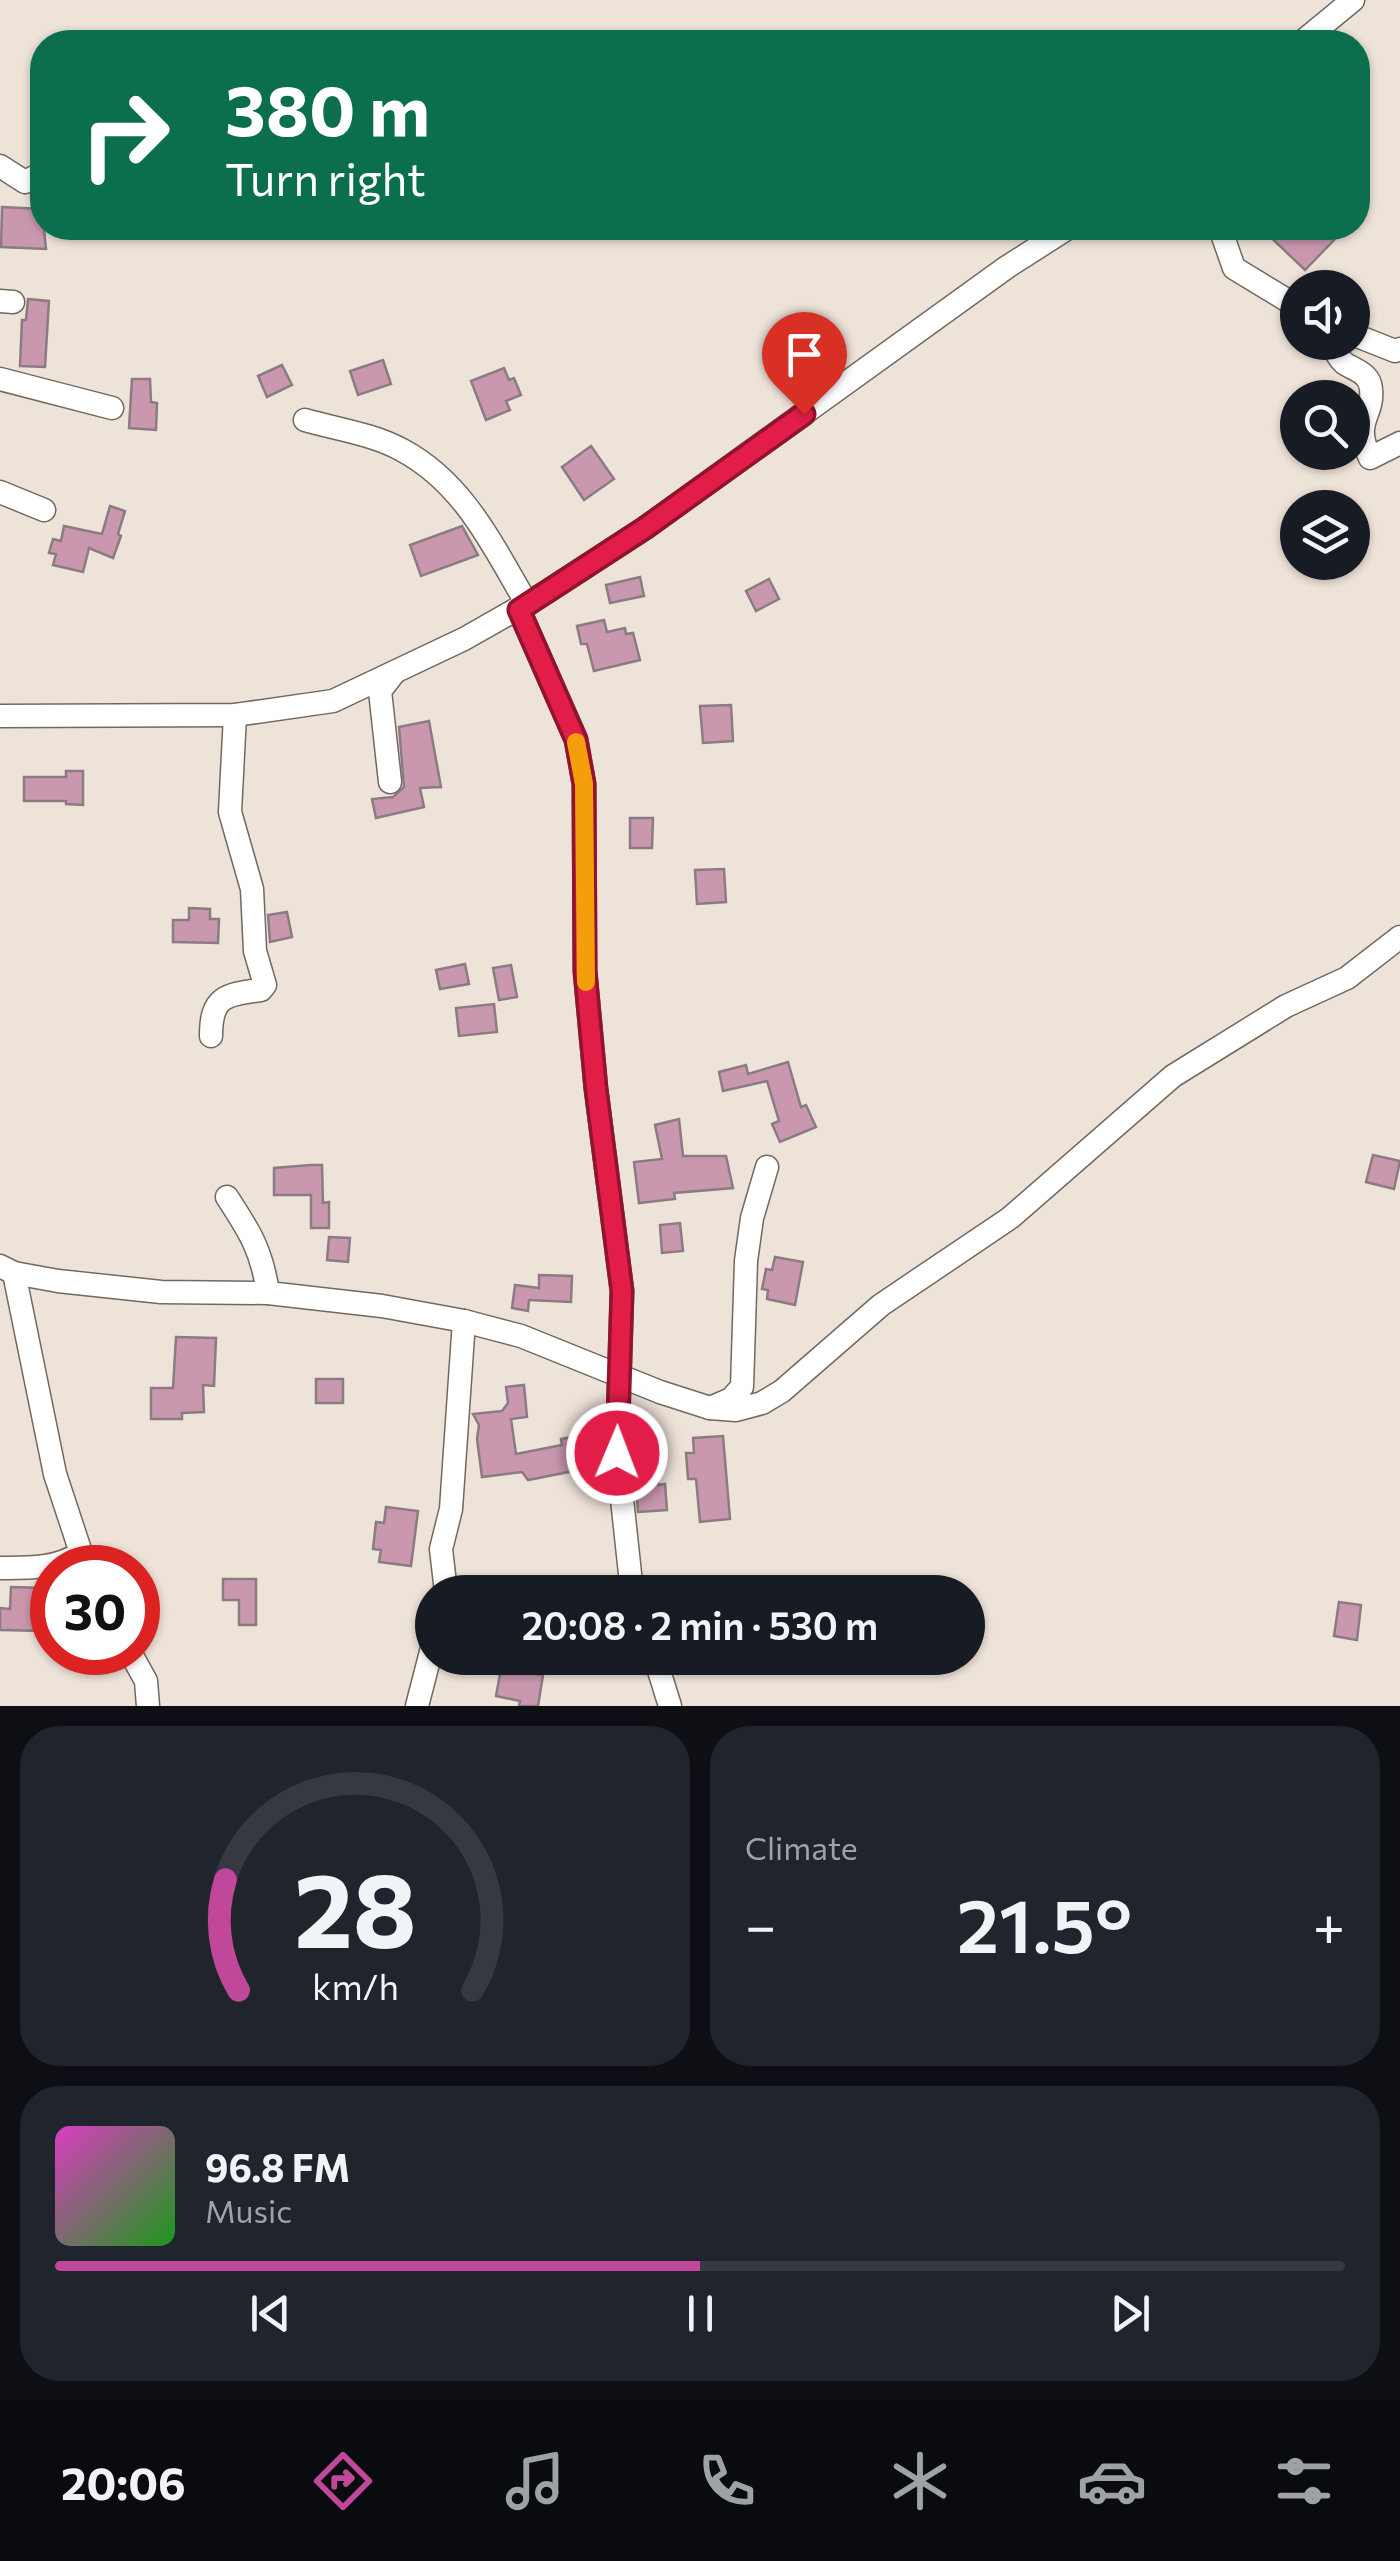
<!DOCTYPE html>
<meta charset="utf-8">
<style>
:root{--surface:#171b24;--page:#20242c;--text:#f1f3f6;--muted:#9ea1a6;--line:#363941;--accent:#c1479a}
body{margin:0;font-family:Commissioner,sans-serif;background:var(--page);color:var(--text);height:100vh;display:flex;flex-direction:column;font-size:38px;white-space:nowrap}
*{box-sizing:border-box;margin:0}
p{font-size:32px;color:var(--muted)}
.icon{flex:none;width:55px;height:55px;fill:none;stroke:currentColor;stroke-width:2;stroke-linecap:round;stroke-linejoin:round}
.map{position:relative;height:1706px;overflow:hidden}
.drawer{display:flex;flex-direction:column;gap:20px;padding:20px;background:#0d0f14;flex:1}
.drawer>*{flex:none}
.top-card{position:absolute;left:30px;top:30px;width:1340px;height:210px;border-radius:40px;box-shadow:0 2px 8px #0004;background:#0b6e4f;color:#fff;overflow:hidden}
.buttons{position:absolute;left:1280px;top:270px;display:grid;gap:20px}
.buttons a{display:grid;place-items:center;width:90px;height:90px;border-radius:50%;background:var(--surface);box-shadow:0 2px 8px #0004;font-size:50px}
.speed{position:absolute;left:30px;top:1545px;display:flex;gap:20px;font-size:50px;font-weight:700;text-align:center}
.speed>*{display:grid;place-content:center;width:130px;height:130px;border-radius:50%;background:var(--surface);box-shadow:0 2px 8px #0004;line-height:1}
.speed .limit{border:15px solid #d22;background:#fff;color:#111}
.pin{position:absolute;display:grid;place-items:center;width:85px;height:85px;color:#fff;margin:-102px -42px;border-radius:50% 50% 50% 0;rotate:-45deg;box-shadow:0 0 10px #0007}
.pin .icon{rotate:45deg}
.me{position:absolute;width:110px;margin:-55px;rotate:1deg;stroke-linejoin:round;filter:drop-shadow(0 0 8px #0008)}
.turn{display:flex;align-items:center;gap:35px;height:210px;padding:0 30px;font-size:45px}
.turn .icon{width:130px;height:130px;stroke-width:2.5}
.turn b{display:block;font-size:70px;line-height:85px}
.big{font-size:75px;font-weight:600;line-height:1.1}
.drawer .widget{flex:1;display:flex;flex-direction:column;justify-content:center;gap:15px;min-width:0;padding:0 35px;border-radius:40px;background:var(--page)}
.drawer .dial{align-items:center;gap:0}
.dial svg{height:260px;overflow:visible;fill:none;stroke:var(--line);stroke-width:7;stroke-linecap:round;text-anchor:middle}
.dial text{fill:var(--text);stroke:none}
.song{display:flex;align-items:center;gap:30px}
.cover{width:120px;height:120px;border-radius:15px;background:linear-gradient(135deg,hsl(310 70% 55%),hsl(120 70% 35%))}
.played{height:10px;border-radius:5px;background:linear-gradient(90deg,var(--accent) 50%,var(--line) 50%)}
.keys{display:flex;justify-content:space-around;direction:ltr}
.heat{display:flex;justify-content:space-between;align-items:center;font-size:55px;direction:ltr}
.drawer .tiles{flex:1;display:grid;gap:20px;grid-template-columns:1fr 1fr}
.widget:last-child{grid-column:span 2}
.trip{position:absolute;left:415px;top:1575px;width:570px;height:100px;border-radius:50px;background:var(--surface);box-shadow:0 2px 8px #0004;font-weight:600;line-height:100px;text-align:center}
.menu{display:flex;height:160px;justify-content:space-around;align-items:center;background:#090b0e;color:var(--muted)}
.menu .icon{width:70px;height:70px}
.menu .current{color:var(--accent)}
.menu b{font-size:45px;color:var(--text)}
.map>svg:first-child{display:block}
.building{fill:#ca98ae;stroke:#8a7c82;stroke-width:2.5}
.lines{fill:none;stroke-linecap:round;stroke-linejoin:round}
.minor-casing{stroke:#726860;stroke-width:25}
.minor{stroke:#fff;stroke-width:22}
.route-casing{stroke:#92132f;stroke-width:25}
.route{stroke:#e11d48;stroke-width:18}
.slow{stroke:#f59e0b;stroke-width:18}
</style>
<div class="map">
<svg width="1400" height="1706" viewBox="0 0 1400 1706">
<rect width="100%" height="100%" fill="#eee3d9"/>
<!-- building -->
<g class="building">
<polygon points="2,207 42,209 46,249 1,247"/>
<polygon points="1261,228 1324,228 1335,239 1305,270"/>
<polygon points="28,299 49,301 45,367 20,366 22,320 26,320"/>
<polygon points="383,360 391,384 358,395 350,371"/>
<polygon points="282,365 292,385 267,397 258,376"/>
<polygon points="504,368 509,380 514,378 521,395 506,401 510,410 486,420 471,381"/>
<polygon points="132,379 150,379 151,402 157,403 156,430 129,428"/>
<polygon points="591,446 614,479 584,500 562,467"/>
<polygon points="110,506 125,511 118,534 121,536 113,558 89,548 83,572 53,565 56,554 49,553 53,539 61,541 64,526 102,534"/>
<polygon points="462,526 478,555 421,576 410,545"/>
<polygon points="640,577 644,596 610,603 606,585"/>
<polygon points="769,579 779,599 756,611 746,591"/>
<polygon points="604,620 607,632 625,628 626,634 633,633 640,660 594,671 587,644 581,644 577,626"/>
<polygon points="731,705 733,741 703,743 700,706"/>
<polygon points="429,721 441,787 420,788 424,807 376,818 372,799 393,797 404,787 399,727"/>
<polygon points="66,771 83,771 83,805 66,804 66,801 24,801 24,777 66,777"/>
<polygon points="630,818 653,818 652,848 630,848"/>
<polygon points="724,869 726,902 697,904 695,870"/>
<polygon points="189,908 210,909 210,919 219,919 218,943 173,942 173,920 189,920"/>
<polygon points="287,912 292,937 270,942 268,915"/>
<polygon points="465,964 469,984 440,989 436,970"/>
<polygon points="511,965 517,997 499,1000 493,968"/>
<polygon points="494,1004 497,1032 459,1036 456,1008"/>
<polygon points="788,1062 801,1107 806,1105 816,1127 780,1142 772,1124 779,1121 767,1081 723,1091 719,1072 746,1065 748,1074"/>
<polygon points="679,1119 683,1156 726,1156 733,1188 674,1193 675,1199 639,1203 634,1162 662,1159 655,1125"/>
<polygon points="1373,1155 1400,1161 1394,1189 1366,1182"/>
<polygon points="311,1165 322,1165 323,1203 329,1202 329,1228 311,1228 311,1195 274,1195 274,1168"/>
<polygon points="680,1223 683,1251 662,1253 660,1225"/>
<polygon points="329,1237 350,1238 348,1262 327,1260"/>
<polygon points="775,1257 803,1262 795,1305 767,1299 768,1290 762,1289 766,1269 772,1270"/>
<polygon points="539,1275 572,1276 571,1302 529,1300 528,1311 512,1308 515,1285 539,1288"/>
<polygon points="176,1337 216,1338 214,1386 203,1385 204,1412 182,1413 182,1419 151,1419 151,1388 173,1388"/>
<rect x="316" y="1379" width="27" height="24"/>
<polygon points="524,1385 527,1417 511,1419 516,1454 562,1445 561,1439 579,1436 584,1469 528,1480 522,1472 482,1477 477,1439 479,1425 473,1414 502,1411 508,1403 506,1387"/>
<polygon points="723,1436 730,1519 700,1522 696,1479 688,1479 686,1453 694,1453 693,1438"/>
<polygon points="658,1479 658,1485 665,1484 667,1510 638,1512 636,1487 642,1486 642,1480"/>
<polygon points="386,1507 418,1511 411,1566 379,1562 381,1550 373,1549 376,1522 384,1523"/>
<polygon points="223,1579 256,1579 256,1625 239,1625 239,1600 223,1600"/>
<polygon points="11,1587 44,1588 43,1601 50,1601 49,1621 42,1621 41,1631 0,1630 0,1608 10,1609"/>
<polygon points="1339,1602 1361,1605 1357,1640 1334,1636"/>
<polygon points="503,1658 527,1658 524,1672 543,1675 538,1706 519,1706 520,1701 496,1696"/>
</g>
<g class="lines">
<defs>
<g id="minor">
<polyline points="1302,42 1353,0"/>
<polyline points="0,166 25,182 42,173"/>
<polyline points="1220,228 1234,268 1298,307"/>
<polyline points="0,301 13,302"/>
<polyline points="1352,334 1395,351 1400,349"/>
<path d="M1331,342c3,7 7,16 13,21 10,7 26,10 27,26 3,28 -19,31 -1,69l30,-15"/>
<polyline points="0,379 112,408"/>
<path d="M305,420c31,9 68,14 97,30 62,33 91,96 125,154"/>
<polyline points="0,492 44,510"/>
<polyline points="519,610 576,739 584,784 585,971 596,1089 622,1291 617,1453 632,1592"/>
<polyline points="0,716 235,715 333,701 464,639 545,593 645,528 1007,267 1068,228"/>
<polyline points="390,782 380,691 394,673"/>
<path d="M211,1036c0,-39 14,-42 50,-46l4,-5 -10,-34 -3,-62 -22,-77 5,-97"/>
<path d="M227,1197c23,35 35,54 41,96"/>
<polyline points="0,1266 14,1273 58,1281 161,1292 268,1293 382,1306 464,1321 521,1336 660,1392 710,1408 736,1410 762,1403 782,1391 881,1305 1010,1218 1173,1076 1286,1006 1347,978 1400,937"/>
<polyline points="14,1273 55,1474 86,1568"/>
<polyline points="710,1408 731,1399 742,1387 746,1261 752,1218 767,1167"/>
<path d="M0,1568c30,0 55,1 81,-15"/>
<polyline points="446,1592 441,1549 451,1509 464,1321"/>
<polyline points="130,1652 146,1681 148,1706"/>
<polyline points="655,1658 670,1706"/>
<polyline points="417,1706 432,1648"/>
</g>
</defs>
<!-- minor casing -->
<use href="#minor" class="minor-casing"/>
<!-- minor -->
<use href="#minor" class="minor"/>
</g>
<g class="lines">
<defs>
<polyline id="route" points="617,1453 622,1291 596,1089 585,971 584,784 576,740 519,610 645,528 804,414"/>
</defs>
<!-- route casing -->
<use href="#route" class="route-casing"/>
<!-- route -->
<use href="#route" class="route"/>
<!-- slow -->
<polyline class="slow" points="576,742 584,784 586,982"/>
</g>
</svg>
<div class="buttons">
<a><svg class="icon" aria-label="sound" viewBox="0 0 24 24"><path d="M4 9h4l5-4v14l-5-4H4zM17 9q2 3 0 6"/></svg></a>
<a><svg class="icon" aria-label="search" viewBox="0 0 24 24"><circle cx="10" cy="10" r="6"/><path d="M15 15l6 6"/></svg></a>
<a><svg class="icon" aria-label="layers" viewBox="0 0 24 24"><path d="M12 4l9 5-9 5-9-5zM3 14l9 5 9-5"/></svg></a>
</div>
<div class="speed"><div class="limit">30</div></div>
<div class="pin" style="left:804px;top:414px;background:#d93025"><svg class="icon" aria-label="arrive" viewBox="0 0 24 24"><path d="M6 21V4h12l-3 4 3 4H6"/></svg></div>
<svg class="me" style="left:617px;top:1453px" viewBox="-20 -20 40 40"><circle r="17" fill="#e11d48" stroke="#fff" stroke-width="3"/><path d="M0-11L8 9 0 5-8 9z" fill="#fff"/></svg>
<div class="trip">20:08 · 2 min · 530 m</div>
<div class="top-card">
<div class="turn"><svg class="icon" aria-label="right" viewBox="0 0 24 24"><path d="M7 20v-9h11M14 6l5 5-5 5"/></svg><div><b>380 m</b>Turn right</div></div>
</div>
</div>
<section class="drawer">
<div class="tiles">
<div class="widget dial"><svg viewBox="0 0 100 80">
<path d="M14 69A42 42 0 1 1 86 69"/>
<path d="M14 69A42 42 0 0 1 10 35" stroke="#c1479a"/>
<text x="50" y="56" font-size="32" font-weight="700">28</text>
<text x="50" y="72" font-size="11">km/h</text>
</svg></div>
<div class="widget"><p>Climate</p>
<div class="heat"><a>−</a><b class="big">21.5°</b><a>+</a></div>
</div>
<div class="widget">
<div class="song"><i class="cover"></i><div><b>96.8 FM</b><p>Music</p></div></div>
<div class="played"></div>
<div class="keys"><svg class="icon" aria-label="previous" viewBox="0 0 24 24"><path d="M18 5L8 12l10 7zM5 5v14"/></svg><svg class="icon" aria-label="pause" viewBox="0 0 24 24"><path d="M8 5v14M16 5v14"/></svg><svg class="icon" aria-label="next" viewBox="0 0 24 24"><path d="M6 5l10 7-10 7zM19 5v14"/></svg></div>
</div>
</div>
</section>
<nav class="menu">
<b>20:06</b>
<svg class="icon current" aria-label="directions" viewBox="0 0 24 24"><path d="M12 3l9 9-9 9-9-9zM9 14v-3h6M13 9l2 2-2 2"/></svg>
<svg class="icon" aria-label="music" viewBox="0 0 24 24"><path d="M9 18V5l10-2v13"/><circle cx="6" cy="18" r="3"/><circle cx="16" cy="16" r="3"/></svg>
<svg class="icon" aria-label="phone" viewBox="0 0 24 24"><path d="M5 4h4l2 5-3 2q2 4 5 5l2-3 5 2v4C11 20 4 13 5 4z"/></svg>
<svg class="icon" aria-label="climate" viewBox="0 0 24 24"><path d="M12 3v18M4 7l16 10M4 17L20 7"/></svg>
<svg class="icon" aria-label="car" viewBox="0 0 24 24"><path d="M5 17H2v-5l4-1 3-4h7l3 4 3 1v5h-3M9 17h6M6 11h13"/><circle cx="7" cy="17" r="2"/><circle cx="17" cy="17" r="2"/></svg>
<svg class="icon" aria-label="filters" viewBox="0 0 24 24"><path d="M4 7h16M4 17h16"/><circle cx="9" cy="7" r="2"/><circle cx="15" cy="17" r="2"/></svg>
</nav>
